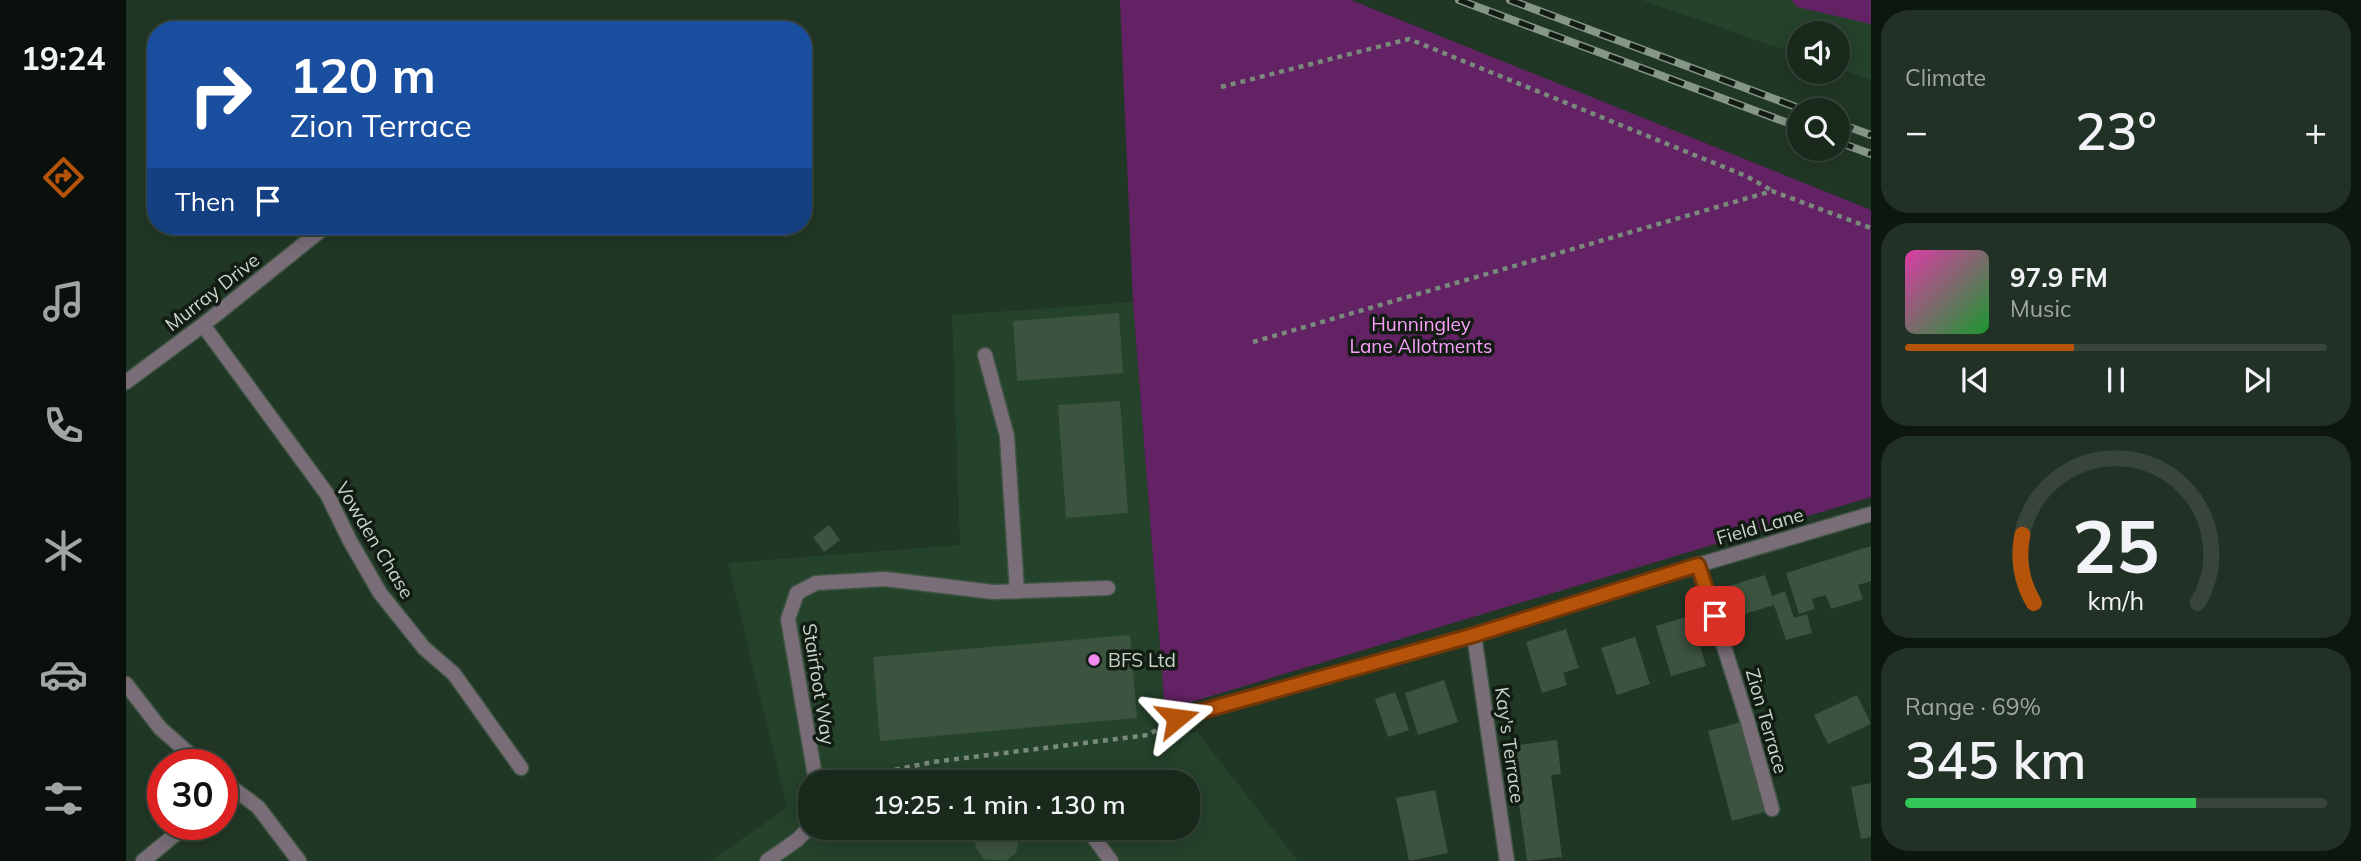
<!DOCTYPE html>
<meta charset="utf-8">
<style>
:root{--surface:#19291c;--page:#223125;--text:#f1f3f6;--muted:#9fa6a3;--line:#37453b;--accent:#b45309}
body{margin:0;font-family:Mulish,sans-serif;background:var(--page);color:var(--text);height:100vh;display:flex;flex-direction:column;font-size:26px;white-space:nowrap}
*{box-sizing:border-box;margin:0}
p{font-size:23px;color:var(--muted)}
.icon{flex:none;width:38px;height:38px;fill:none;stroke:currentColor;stroke-width:2;stroke-linecap:round;stroke-linejoin:round}
.map{position:relative;flex:1;overflow:hidden}
.details{display:flex;flex-direction:column;gap:10px;padding:10px;background:#0e170f;width:490px}
.details>*{flex:none}
.banner{position:absolute;left:21px;top:21px;width:665px;height:214px;border-radius:28px;box-shadow:0 4px 18px #0003,0 0 0 2px var(--line);background:#1a4fa0;color:#fff;overflow:hidden}
.fabs{position:absolute;left:1661px;top:21px;display:grid;gap:14px}
.fabs a{display:grid;place-items:center;width:63px;height:63px;border-radius:50%;background:var(--surface);box-shadow:0 4px 18px #0003,0 0 0 2px var(--line);font-size:35px}
.speed{position:absolute;left:21px;top:749px;display:flex;gap:14px;font-size:35px;font-weight:700;text-align:center}
.speed>*{display:grid;place-content:center;width:91px;height:91px;border-radius:50%;background:var(--surface);box-shadow:0 4px 18px #0003,0 0 0 2px var(--line);line-height:1}
.speed .limit{border:10px solid #d22;background:#fff;color:#111}
.pin{position:absolute;display:grid;place-items:center;width:60px;height:60px;color:#fff;margin:-30px;border-radius:14px;box-shadow:0 4px 10px #0006}
.me{position:absolute;width:77px;margin:-38px;rotate:74deg;stroke-linejoin:round;filter:drop-shadow(0 0 5px #0008)}
.turn{display:flex;align-items:center;gap:24px;height:147px;padding:0 28px;font-size:32px}
.turn .icon{width:91px;height:91px;stroke-width:2.5}
.turn b{display:block;font-size:49px;line-height:60px}
.then{display:flex;align-items:center;height:66px;padding:0 28px;background:#0003;gap:14px;font-size:26px}
.big{font-size:52px;font-weight:600;line-height:1.1}
.details .card{flex:1;display:flex;flex-direction:column;justify-content:center;gap:10px;min-width:0;padding:0 24px;border-radius:28px;background:var(--page)}
.details .dial{align-items:center;gap:0}
.dial svg{height:182px;overflow:visible;fill:none;stroke:var(--line);stroke-width:7;stroke-linecap:round;text-anchor:middle}
.dial text{fill:var(--text);stroke:none}
.song{display:flex;align-items:center;gap:21px}
.cover{width:84px;height:84px;border-radius:10px;background:linear-gradient(135deg,hsl(320 70% 55%),hsl(130 70% 35%))}
.played{height:7px;border-radius:4px;background:linear-gradient(90deg,var(--accent) 40%,var(--line) 40%)}
.keys{display:flex;justify-content:space-around;direction:ltr}
.heat{display:flex;justify-content:space-between;align-items:center;font-size:38px;direction:ltr}
.charge{height:10px;border-radius:5px;background:linear-gradient(90deg,#34c759 69%,var(--line) 0)}
.trip{position:absolute;left:672px;top:770px;width:402px;height:70px;border-radius:28px;background:var(--surface);box-shadow:0 4px 18px #0003,0 0 0 2px var(--line);font-weight:600;line-height:70px;text-align:center}
main{display:flex;flex:1;min-height:0}
.tabs{display:flex;flex-direction:column;width:126px;justify-content:space-around;align-items:center;background:#0a100b;color:var(--muted)}
.tabs .icon{width:49px;height:49px}
.tabs .on{color:var(--accent)}
.tabs b{font-size:32px;color:var(--text)}
.map>svg:first-child{display:block}
.built{fill:#25422b;fill-rule:evenodd}
.green{fill:#632264}
.building{fill:#3c533f}
.lines{fill:none;stroke-linecap:round;stroke-linejoin:round}
.service-casing{stroke:#3f5443;stroke-width:17}
.minor-casing{stroke:#3f5443;stroke-width:17}
.path{stroke:#798a7c;stroke-width:4.5;stroke-dasharray:5 5;stroke-linecap:butt}
.service{stroke:#796e78;stroke-width:14}
.minor{stroke:#796e78;stroke-width:14}
.rail-casing{stroke:#869688;stroke-width:8}
.rail{stroke:#121c13;stroke-width:5;stroke-dasharray:16;stroke-linecap:butt}
.route-casing{stroke:#753606;stroke-width:18}
.route{stroke:#b45309;stroke-width:12}
.poi-dot{fill:#f28af3;stroke:#121c13;stroke-width:2.5}
.labels{text-anchor:middle;dominant-baseline:central;stroke-width:7;stroke-linejoin:round;paint-order:stroke}
.street-label{font-size:19px;fill:#c9d6ca;stroke:#121c13}
.park-label{font-size:19px;fill:#fda0fd;stroke:#121c13}
.poi-label{font-size:19px;fill:#c9d6ca;stroke:#121c13;text-anchor:start}
</style>
<main>
<nav class="tabs">
<b>19:24</b>
<svg class="icon on" aria-label="directions" viewBox="0 0 24 24"><path d="M12 3l9 9-9 9-9-9zM9 14v-3h6M13 9l2 2-2 2"/></svg>
<svg class="icon" aria-label="music" viewBox="0 0 24 24"><path d="M9 18V5l10-2v13"/><circle cx="6" cy="18" r="3"/><circle cx="16" cy="16" r="3"/></svg>
<svg class="icon" aria-label="phone" viewBox="0 0 24 24"><path d="M5 4h4l2 5-3 2q2 4 5 5l2-3 5 2v4C11 20 4 13 5 4z"/></svg>
<svg class="icon" aria-label="climate" viewBox="0 0 24 24"><path d="M12 3v18M4 7l16 10M4 17L20 7"/></svg>
<svg class="icon" aria-label="car" viewBox="0 0 24 24"><path d="M5 17H2v-5l4-1 3-4h7l3 4 3 1v5h-3M9 17h6M6 11h13"/><circle cx="7" cy="17" r="2"/><circle cx="17" cy="17" r="2"/></svg>
<svg class="icon" aria-label="filters" viewBox="0 0 24 24"><path d="M4 7h16M4 17h16"/><circle cx="9" cy="7" r="2"/><circle cx="15" cy="17" r="2"/></svg>
</nav>
<div class="map">
<svg width="1745" height="861" viewBox="0 0 1745 861">
<rect width="100%" height="100%" fill="#213725"/>
<!-- built -->
<g class="built">
<polygon points="1516,0 1745,0 1745,80 1712,68 1712,33 1673,33 1673,55"/>
<path d="M1007,302l32,408 -11,18 43,4 101,129h-588l77,-53 -59,-245 232,-18 -8,-230zM684,782h378v46h-378z"/>
</g>
<!-- green -->
<g class="green">
<polygon points="994,0 1225,0 1745,210 1745,497 1039,710 1007,302"/>
<polygon points="1666,0 1745,0 1745,24 1671,7"/>
</g>
<!-- building -->
<g class="building">
<polygon points="993,313 997,373 891,381 887,321"/>
<polygon points="994,401 1002,513 940,518 932,405"/>
<polygon points="703,525 714,540 698,552 687,537"/>
<polygon points="1745,546 1745,581 1732,585 1737,599 1705,609 1700,595 1686,599 1689,609 1673,614 1660,573"/>
<polygon points="1639,575 1646,596 1659,591 1668,618 1681,614 1686,633 1660,640 1648,605 1605,618 1596,588"/>
<polygon points="1573,613 1581,640 1573,642 1580,666 1545,676 1530,626"/>
<polygon points="1440,629 1453,668 1437,673 1441,685 1416,693 1400,642"/>
<polygon points="1004,635 1011,718 754,741 747,657"/>
<polygon points="1509,637 1524,684 1491,695 1475,648"/>
<polygon points="1318,680 1332,722 1292,735 1279,693"/>
<polygon points="1269,692 1283,730 1262,737 1249,699"/>
<polygon points="1731,695 1745,724 1702,744 1688,715"/>
<polygon points="1615,722 1639,812 1606,821 1582,731"/>
<polygon points="1431,740 1435,774 1425,775 1436,857 1401,861 1385,746"/>
<polygon points="1745,783 1745,837 1735,839 1725,787"/>
<polygon points="1309,790 1322,853 1283,861 1270,798"/>
<polygon points="853,828 888,828 893,838 890,853 880,861 858,859 850,848 849,841"/>
</g>
<g class="lines">
<defs>
<g id="service">
<polyline points="859,355 881,436 891,591"/>
<polyline points="671,593 690,583 759,579 867,592 982,588"/>
<polyline points="961,828 985,861"/>
</g>
<g id="minor">
<polyline points="77,325 201,494 224,541 254,593 298,648 328,674 395,768"/>
<polyline points="0,382 77,325 194,231"/>
<polyline points="1572,565 1621,719 1646,809"/>
<polyline points="671,593 662,619 690,782"/>
<polyline points="1348,635 1381,861"/>
<polyline points="0,684 34,728 76,765"/>
<polyline points="1051,718 1348,635 1572,565 1745,514"/>
<polyline points="96,780 132,807 173,861"/>
<polyline points="17,861 62,824"/>
<polyline points="641,861 671,840 684,827"/>
</g>
</defs>
<!-- service casing -->
<use href="#service" class="service-casing"/>
<!-- minor casing -->
<use href="#minor" class="minor-casing"/>
<!-- path -->
<g class="path">
<polyline points="1095,87 1283,39 1620,176 1645,190"/>
<polyline points="1127,342 1646,191 1745,228"/>
<polyline points="731,782 757,772 807,762 1022,735 1032,729"/>
</g>
<!-- service -->
<use href="#service" class="service"/>
<!-- minor -->
<use href="#minor" class="minor"/>
<defs>
<g id="rail">
<polyline points="1333,0 1673,127"/>
<polyline points="1384,0 1678,110"/>
<polyline points="1712,123 1745,135"/>
<polyline points="1712,142 1745,154"/>
</g>
</defs>
<!-- rail casing -->
<use href="#rail" class="rail-casing"/>
<!-- rail -->
<use href="#rail" class="rail"/>
</g>
<g class="lines">
<defs>
<polyline id="route" points="1051,718 1348,635 1572,565 1589,616"/>
</defs>
<!-- route casing -->
<use href="#route" class="route-casing"/>
<!-- route -->
<use href="#route" class="route"/>
</g>
<!-- markers -->
<circle class="poi-dot" cx="968" cy="660" r="7"/>
<g class="labels">
<!-- street labels -->
<g class="street-label">
<text transform="translate(86 292) rotate(-38)">Murray Drive</text>
<text transform="translate(1634 526) rotate(-16)">Field Lane</text>
<text transform="translate(249 540) rotate(59)">Vowden Chase</text>
<text transform="translate(693 684) rotate(81)">Stairfoot Way</text>
<text transform="translate(1641 721) rotate(74)">Zion Terrace</text>
<text transform="translate(1384 745) rotate(82)">Kay's Terrace</text>
</g>
<!-- park labels -->
<g class="park-label">
<text x="1295" y="324">Hunningley<tspan x="1295" dy="22">Lane Allotments</tspan></text>
</g>
<!-- poi labels -->
<g class="poi-label">
<text x="982" y="660">BFS Ltd</text>
</g>
</g>
</svg>
<div class="fabs">
<a><svg class="icon" aria-label="sound" viewBox="0 0 24 24"><path d="M4 9h4l5-4v14l-5-4H4zM17 9q2 3 0 6"/></svg></a>
<a><svg class="icon" aria-label="search" viewBox="0 0 24 24"><circle cx="10" cy="10" r="6"/><path d="M15 15l6 6"/></svg></a>
</div>
<div class="speed"><div class="limit">30</div></div>
<div class="pin" style="left:1589px;top:616px;background:#d93025"><svg class="icon" aria-label="arrive" viewBox="0 0 24 24"><path d="M6 21V4h12l-3 4 3 4H6"/></svg></div>
<svg class="me" style="left:1051px;top:718px" viewBox="-20 -20 40 40"><path d="M0-17L14 15 0 8-14 15z" fill="#b45309" stroke="#fff" stroke-width="4"/></svg>
<div class="trip">19:25 · 1 min · 130 m</div>
<div class="banner">
<div class="turn"><svg class="icon" aria-label="right" viewBox="0 0 24 24"><path d="M7 20v-9h11M14 6l5 5-5 5"/></svg><div><b>120 m</b>Zion Terrace</div></div>
<div class="then">Then<svg class="icon" aria-label="arrive" viewBox="0 0 24 24"><path d="M6 21V4h12l-3 4 3 4H6"/></svg></div>
</div>
</div>
<section class="details">
<div class="card"><p>Climate</p>
<div class="heat"><a>−</a><b class="big">23°</b><a>+</a></div>
</div>
<div class="card">
<div class="song"><i class="cover"></i><div><b>97.9 FM</b><p>Music</p></div></div>
<div class="played"></div>
<div class="keys"><svg class="icon" aria-label="previous" viewBox="0 0 24 24"><path d="M18 5L8 12l10 7zM5 5v14"/></svg><svg class="icon" aria-label="pause" viewBox="0 0 24 24"><path d="M8 5v14M16 5v14"/></svg><svg class="icon" aria-label="next" viewBox="0 0 24 24"><path d="M6 5l10 7-10 7zM19 5v14"/></svg></div>
</div>
<div class="card dial"><svg viewBox="0 0 100 80">
<path d="M14 69A42 42 0 1 1 86 69"/>
<path d="M14 69A42 42 0 0 1 9 39" stroke="#b45309"/>
<text x="50" y="56" font-size="32" font-weight="700">25</text>
<text x="50" y="72" font-size="11">km/h</text>
</svg></div>
<div class="card"><p>Range · 69%</p><b class="big">345 km</b><div class="charge"></div></div>
</section>
</main>
